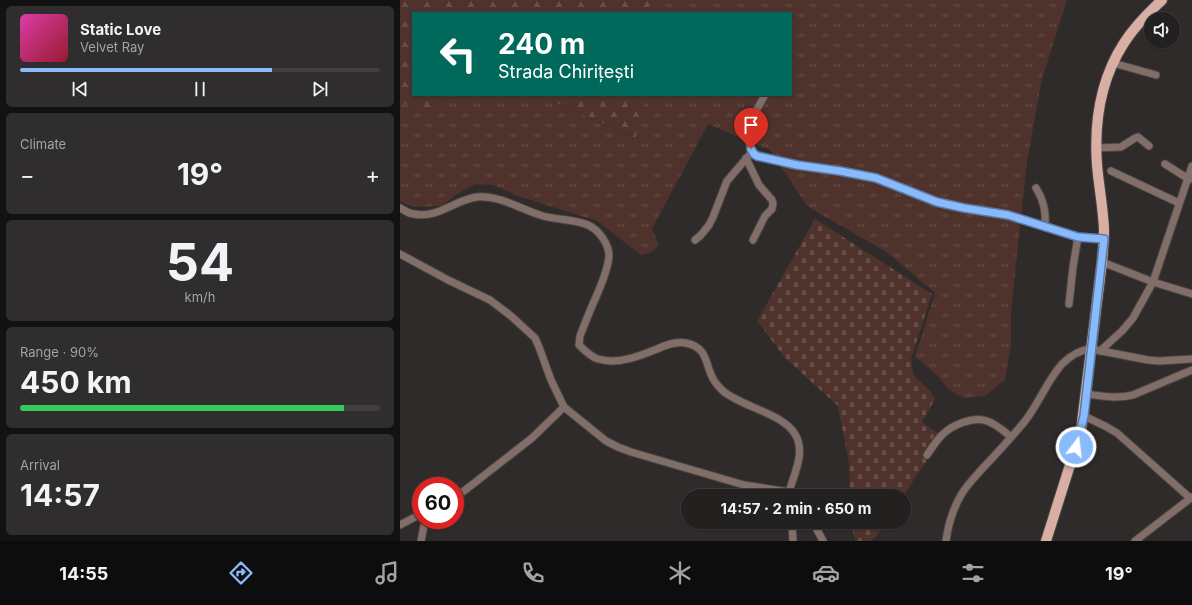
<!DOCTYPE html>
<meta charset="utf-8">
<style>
:root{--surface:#232020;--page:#2f2d2d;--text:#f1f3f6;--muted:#a3a3a5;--line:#403e3e;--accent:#89bafc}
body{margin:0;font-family:Inter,sans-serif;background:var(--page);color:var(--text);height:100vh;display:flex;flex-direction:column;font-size:15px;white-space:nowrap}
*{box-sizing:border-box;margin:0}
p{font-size:13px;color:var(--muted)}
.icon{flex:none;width:22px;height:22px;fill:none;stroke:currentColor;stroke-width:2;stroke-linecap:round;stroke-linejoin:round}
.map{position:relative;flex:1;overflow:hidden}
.details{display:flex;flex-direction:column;gap:6px;padding:6px;background:#131212;width:400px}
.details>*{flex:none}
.guide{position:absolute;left:12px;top:12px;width:380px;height:84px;border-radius:0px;box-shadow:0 1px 3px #0004,0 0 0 1px var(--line);background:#00695c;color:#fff;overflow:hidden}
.buttons{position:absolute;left:744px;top:12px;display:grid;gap:8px}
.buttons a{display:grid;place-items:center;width:36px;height:36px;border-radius:50%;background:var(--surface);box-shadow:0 1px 3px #0004,0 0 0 1px var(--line);font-size:20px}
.speed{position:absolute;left:12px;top:477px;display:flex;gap:8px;font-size:20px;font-weight:700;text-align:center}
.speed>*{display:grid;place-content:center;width:52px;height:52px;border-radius:50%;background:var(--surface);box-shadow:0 1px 3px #0004,0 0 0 1px var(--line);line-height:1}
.speed .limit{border:6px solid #d22;background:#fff;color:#111}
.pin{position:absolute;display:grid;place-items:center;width:34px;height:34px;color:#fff;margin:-41px -17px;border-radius:50% 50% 50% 0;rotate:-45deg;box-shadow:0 0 4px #0007}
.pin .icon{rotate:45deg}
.me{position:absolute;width:44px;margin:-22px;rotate:15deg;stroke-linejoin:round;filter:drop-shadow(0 0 3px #0008)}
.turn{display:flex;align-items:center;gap:14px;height:84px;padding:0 20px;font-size:18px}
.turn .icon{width:52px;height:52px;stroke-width:2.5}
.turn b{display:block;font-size:28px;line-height:34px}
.big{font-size:30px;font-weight:700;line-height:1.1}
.details .widget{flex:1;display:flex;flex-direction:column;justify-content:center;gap:6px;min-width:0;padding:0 14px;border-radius:6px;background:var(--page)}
.details .dial{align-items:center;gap:0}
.dial b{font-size:52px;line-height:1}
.song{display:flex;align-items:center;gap:12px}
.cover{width:48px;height:48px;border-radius:6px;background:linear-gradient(135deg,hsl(320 70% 55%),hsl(350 70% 35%))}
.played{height:4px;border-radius:2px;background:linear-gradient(90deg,var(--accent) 70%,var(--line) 70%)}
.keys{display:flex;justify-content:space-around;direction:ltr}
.heat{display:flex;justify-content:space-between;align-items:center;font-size:22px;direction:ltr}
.charge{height:6px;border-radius:3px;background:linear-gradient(90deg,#34c759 90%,var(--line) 0)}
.trip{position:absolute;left:281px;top:489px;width:230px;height:40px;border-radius:20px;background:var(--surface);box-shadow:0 1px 3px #0004,0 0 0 1px var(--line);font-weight:700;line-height:40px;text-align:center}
.tabs{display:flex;height:64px;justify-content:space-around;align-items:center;background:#0e0d0d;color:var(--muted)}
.tabs .icon{width:28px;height:28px}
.tabs .current{color:var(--accent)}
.tabs b{font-size:18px;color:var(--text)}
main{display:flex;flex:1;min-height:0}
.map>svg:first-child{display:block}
.grass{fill:url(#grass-tufts)}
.forest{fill:url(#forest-firs)}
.cemetery{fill:url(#cemetery-stones)}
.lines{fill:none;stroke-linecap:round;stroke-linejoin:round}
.street-casing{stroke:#494645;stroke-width:9}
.primary-casing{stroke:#494645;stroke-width:12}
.street{stroke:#826e68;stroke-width:7}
.primary{stroke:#d9afa4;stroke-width:10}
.route-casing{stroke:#5979a4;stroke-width:10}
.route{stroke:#89bafc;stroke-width:7}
</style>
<main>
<section class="details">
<div class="widget">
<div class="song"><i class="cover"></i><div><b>Static Love</b><p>Velvet Ray</p></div></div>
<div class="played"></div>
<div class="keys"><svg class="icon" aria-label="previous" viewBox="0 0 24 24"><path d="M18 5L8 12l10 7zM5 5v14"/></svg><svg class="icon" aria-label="pause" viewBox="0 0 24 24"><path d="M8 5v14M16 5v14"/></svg><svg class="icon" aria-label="next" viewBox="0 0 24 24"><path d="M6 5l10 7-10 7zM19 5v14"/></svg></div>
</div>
<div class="widget"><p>Climate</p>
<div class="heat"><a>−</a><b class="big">19°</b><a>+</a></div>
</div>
<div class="widget dial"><b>54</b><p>km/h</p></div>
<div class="widget"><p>Range · 90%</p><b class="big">450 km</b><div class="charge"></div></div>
<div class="widget"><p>Arrival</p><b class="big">14:57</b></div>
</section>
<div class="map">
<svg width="792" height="541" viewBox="0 0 792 541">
<defs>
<pattern id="grass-tufts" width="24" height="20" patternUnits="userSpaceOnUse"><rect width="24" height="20" fill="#4e322b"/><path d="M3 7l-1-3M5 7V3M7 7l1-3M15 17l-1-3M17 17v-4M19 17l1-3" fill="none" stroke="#674f49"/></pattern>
<pattern id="forest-firs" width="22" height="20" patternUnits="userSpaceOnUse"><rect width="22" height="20" fill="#4e322b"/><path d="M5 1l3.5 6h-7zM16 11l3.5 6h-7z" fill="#674f49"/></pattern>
<pattern id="cemetery-stones" width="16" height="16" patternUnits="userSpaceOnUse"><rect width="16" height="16" fill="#4e322b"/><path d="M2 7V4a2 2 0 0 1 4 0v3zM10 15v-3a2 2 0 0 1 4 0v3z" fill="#674f49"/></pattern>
</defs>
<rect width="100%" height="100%" fill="#2f2b2a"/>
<!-- grass -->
<polygon class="grass" points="256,0 667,0 642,79 627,161 611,312 611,345 605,380 585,396 564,398 549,390 538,376 515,357 535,293 488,253 407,206 370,150 308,124 252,229 259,246 250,253 241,255 197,221 118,196 93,185 75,184 62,191 41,206 13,207 0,201 0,102 23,110 56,95 140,95 234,138 247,95 391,95 391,13 245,13 244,11"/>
<!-- forest -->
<g class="forest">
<polygon points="0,0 256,0 245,11 245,13 13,13 13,95 56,95 23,110 0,102"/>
<polygon points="140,95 247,95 235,138"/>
</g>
<!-- cemetery -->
<g class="cemetery">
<polygon points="415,219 532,294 511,359 514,376 531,392 535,399 522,422 538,434 523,455 528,459 503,496 450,496 449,464 438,406 385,358 357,321"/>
<polygon points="451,522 486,522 476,537 471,541 457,541 455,540"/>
</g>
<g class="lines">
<defs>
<g id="street">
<polyline points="713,63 756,75"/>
<path d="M365,95c-9,16 -18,28 -16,47 1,6 3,11 8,13l40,10 43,6 36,7 61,24 27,6 44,7 70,22 26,2"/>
<polyline points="696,148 721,147 735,138 738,137 749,146"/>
<polyline points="346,158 359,185 372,200 373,203 372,209 365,216 353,240"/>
<polyline points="765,164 787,178 792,179"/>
<polyline points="711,171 779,203"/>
<path d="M636,188c8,13 10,24 9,39"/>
<path d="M0,208c4,2 9,6 14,6 24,5 40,-14 63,-17 23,-2 45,13 66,19 14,4 31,3 45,9 11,5 21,19 21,31 -1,14 -8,29 -13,41 -6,13 -11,26 -16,39l-1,9c5,5 12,12 19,14 19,6 42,-3 59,-10 9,-4 19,-8 29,-6 24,5 18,23 29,39 2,3 5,6 8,9 19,16 59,22 72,43 11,18 -1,40 -6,58l1,4"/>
<polyline points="295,240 301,235 309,225 313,217 327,181 352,152"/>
<polyline points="0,254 48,280 90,300 111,316 135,338 139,347 151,380 164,407 206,441 218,447 231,452 344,485 389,492 395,496"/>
<polyline points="702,262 753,282 792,294"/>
<polyline points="669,304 673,267 678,237"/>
<polyline points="700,351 722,331 733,318 753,282 792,166"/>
<path d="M686,394c16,2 31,5 47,1l59,-25"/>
<polyline points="684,416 705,426 717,433 790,498"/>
<path d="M527,455c4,-6 9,-14 15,-20 10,-10 31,-19 45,-14 9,3 17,10 24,16"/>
<polyline points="55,496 64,491 132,438 164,407"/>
<polyline points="392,522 393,541"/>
<polyline points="413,522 423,541"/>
<polyline points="0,525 21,514"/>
<polyline points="21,541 25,520"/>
<path d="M546,541c2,-16 7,-32 15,-46 6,-10 14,-18 21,-26 15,-16 30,-32 43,-48 14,-18 22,-40 37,-57 8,-8 18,-14 29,-15l57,11 11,1 33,-2"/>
<polyline points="735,541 792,497"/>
</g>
<path id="primary" d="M646,541l35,-111 21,-168c1,-11 2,-22 2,-33 -1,-21 -5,-42 -7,-64 -3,-42 3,-85 27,-122 10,-16 24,-30 38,-43"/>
</defs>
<!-- street casing -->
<use href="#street" class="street-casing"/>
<!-- primary casing -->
<use href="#primary" class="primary-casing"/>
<!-- street -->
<use href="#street" class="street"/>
<!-- primary -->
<use href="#primary" class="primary"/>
</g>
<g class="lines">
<defs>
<polyline id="route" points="351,149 354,154 357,156 397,165 440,171 476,178 537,202 564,208 608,215 678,237 704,239 684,416 676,447"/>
</defs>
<!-- route casing -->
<use href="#route" class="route-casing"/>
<!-- route -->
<use href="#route" class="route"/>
</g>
</svg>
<div class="buttons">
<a><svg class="icon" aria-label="sound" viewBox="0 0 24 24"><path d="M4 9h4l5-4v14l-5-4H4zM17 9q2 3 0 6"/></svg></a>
</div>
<div class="speed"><div class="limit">60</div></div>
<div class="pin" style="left:351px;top:149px;background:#d93025"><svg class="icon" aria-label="arrive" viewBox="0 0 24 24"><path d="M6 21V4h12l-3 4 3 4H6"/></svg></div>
<svg class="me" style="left:676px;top:447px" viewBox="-20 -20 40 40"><circle r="17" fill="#89bafc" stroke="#fff" stroke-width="3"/><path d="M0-11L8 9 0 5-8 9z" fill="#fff"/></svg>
<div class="trip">14:57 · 2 min · 650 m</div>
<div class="guide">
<div class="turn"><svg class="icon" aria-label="left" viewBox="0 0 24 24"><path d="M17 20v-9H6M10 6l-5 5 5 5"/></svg><div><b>240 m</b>Strada Chirițești</div></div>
</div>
</div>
</main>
<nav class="tabs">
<b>14:55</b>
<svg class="icon current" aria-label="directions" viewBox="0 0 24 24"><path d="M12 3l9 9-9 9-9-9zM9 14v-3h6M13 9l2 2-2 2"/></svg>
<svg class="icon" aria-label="music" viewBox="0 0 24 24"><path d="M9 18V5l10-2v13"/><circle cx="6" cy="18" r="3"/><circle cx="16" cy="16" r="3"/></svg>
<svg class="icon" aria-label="phone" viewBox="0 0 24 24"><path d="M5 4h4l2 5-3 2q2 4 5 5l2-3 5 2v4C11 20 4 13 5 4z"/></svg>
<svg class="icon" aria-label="climate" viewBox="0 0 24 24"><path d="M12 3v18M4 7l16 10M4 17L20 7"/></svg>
<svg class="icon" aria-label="car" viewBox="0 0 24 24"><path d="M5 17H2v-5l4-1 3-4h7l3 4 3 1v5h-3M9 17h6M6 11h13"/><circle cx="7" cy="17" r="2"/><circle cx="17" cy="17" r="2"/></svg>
<svg class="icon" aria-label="filters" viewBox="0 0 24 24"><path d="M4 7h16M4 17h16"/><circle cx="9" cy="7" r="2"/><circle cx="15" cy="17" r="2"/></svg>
<b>19°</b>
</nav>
